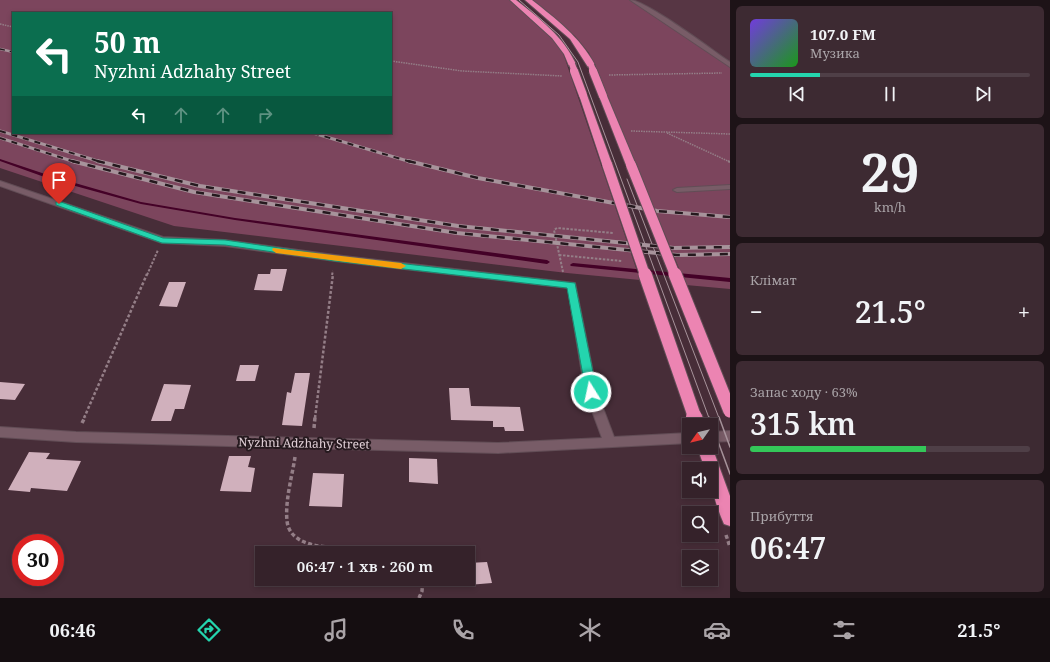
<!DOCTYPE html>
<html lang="uk">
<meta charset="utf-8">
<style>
:root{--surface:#35222a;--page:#3d2a32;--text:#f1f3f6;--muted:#aaa4a8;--line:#4f3f47;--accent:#24d5ae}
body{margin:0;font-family:"Noto Serif",serif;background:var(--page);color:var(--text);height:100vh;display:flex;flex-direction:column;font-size:15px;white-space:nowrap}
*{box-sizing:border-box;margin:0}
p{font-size:13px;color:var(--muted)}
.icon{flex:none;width:22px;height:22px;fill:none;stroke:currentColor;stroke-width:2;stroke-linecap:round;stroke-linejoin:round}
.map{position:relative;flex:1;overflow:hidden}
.details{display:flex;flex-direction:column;gap:6px;padding:6px;background:#1d1317;width:320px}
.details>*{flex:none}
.hud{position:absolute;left:12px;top:12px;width:380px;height:122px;border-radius:0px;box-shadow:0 2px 6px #0003,0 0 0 1px var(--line);background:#0b6e4f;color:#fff;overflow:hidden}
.needle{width:26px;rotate:236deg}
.buttons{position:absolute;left:682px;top:418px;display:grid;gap:8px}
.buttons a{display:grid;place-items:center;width:36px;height:36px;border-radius:0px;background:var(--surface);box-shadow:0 2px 6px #0003,0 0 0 1px var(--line);font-size:20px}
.speed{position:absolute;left:12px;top:534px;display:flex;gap:8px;font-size:20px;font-weight:700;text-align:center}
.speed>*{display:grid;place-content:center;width:52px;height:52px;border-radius:50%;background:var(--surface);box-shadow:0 2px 6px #0003,0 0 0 1px var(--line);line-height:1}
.speed .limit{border:6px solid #d22;background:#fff;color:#111}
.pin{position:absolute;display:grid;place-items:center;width:34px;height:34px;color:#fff;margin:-41px -17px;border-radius:50% 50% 50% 0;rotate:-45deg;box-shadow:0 0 4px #0007}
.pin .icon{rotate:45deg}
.me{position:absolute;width:44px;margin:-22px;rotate:350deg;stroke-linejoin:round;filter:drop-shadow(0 0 3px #0008)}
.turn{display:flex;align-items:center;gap:14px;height:84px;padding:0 16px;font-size:18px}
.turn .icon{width:52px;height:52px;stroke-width:2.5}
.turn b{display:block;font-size:28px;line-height:34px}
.lanes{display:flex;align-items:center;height:38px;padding:0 16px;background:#0003;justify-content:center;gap:20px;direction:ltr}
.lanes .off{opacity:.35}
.big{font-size:30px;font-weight:600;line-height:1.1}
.details .tile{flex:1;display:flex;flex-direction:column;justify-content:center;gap:6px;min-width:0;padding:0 14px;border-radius:6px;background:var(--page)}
.details .dial{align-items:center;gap:0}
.dial b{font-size:52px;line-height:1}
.song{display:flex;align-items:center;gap:12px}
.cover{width:48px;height:48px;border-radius:6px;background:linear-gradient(135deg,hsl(260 70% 55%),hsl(120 70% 35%))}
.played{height:4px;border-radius:2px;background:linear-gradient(90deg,var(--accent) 25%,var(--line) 25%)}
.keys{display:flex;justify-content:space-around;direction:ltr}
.heat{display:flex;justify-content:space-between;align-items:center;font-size:22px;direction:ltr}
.charge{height:6px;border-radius:3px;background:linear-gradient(90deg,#34c759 63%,var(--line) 0)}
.trip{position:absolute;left:255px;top:546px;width:220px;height:40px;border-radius:0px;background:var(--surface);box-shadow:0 2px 6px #0003,0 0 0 1px var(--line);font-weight:600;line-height:40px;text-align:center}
.tabs{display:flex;height:64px;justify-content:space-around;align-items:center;background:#150e11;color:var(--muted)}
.tabs .icon{width:28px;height:28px}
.tabs .selected{color:var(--accent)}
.tabs b{font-size:18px;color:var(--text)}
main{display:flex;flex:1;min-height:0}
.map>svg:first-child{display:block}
.built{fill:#573644}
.green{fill:#7c455d;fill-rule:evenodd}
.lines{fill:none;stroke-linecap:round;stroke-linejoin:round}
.stream{fill:#440127;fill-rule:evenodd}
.building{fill:#d0b0bc}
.minor-casing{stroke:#624d56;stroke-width:2}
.highway-casing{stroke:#624d56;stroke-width:2}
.path-far3{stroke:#947e87;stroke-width:1.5;stroke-dasharray:1.5 1;stroke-linecap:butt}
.path-far2{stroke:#947e87;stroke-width:2;stroke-dasharray:2.5 1.5;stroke-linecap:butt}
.path-far1{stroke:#947e87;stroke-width:2.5;stroke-dasharray:3 2;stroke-linecap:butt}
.path{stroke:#947e87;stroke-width:3.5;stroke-dasharray:4 2.5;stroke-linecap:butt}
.minor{fill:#785c67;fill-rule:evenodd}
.highway{fill:#ec84b2;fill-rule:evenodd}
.tram-far1{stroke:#a7939b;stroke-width:1}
.tram{stroke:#a7939b;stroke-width:1.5}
.rail-far2-casing{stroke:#a7939b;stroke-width:2.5}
.rail-far1-casing{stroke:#a7939b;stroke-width:3}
.rail-casing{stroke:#a7939b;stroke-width:4}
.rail-far2{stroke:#25191e;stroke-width:1.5;stroke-dasharray:5;stroke-linecap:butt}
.rail-far1{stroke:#25191e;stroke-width:2;stroke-dasharray:6;stroke-linecap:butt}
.rail{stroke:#25191e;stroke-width:2.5;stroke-dasharray:8;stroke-linecap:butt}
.highway-bridge-far4-casing{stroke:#624d56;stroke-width:8;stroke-linecap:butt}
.highway-bridge-far3-casing{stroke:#624d56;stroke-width:10;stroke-linecap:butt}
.highway-bridge-far2-casing{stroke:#624d56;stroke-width:12;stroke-linecap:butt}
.highway-bridge-far1-casing{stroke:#624d56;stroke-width:15;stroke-linecap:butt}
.highway-bridge-casing{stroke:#624d56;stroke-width:18;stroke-linecap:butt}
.highway-bridge-far4{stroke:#ec84b2;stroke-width:6}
.highway-bridge-far3{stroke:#ec84b2;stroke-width:8}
.highway-bridge-far2{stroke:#ec84b2;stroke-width:10}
.highway-bridge-far1{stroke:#ec84b2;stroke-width:13}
.highway-bridge{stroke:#ec84b2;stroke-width:16}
.route{fill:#24d5ae;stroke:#178a71}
.slow{fill:#f59e0b}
.labels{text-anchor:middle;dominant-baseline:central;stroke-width:4;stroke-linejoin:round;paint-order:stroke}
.near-street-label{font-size:12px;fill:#e1d0d7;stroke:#25191e}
</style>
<main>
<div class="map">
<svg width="730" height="598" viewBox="0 0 730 598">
<rect width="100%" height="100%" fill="#472d38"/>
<!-- built -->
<polygon class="built" points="635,0 730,0 730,62 653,10"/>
<!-- green -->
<g class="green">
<path d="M0,0h510l41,37 12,16 77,227 -73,-7 -393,-47 -174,-58zM13,13h378v120h-378z"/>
<polygon points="532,0 635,0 653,10 730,62 730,289 686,285 589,53 575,36"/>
</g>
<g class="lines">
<!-- stream -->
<g class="stream">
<polygon points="0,159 54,177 141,202 235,218 547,260 550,262 547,264 235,220 141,204 50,179 0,161"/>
<polygon points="573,263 730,278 730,282 571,266 570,265 571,264"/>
</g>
</g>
<!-- building -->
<g class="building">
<polygon points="271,269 287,269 282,291 254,290 258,274 270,274"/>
<polygon points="169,282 186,282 177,307 159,306"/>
<polygon points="240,365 259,365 255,381 236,381"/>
<polygon points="295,373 310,373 302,426 282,425 287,392 291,393"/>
<polygon points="0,382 25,384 15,400 0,399"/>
<polygon points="164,384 191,385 184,409 175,409 171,421 151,421"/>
<polygon points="449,388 469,388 471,406 520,407 524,431 505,431 504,427 493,427 493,421 451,420"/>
<polygon points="29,452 50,453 46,459 81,461 67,491 31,488 30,492 8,490"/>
<polygon points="229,456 251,456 248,467 255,468 251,492 220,491"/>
<polygon points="409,458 437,459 438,484 409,482"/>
<polygon points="313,473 344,474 342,507 309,506"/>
<polygon points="487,562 492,583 468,585 468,563"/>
</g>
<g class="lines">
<defs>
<g id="minor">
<path d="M630,0c16,0 82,50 100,62v5z"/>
<polygon points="0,181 163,237 225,240 335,255 575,283 597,392 614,437 689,433 689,443 498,453 76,442 0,437 0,427 76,432 498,443 602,438 585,392 568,288 335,261 225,246 162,243 0,186"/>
<polygon points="730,185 730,189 677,192 673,190 677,188"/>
<polygon points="730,431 730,441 711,442 711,432"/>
</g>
<g id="highway">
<path d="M510,0h6c24,19 47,36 60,64l-1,2h-6l-5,-12 -12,-16z"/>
<path d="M525,0h7c24,19 48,37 63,65l-1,2h-6l-18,-28z"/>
<polygon points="580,93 587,95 612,164 610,166 607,167 602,164 579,95"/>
<polygon points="600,94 607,96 636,165 634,167 628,167 626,165 599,96"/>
<path d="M711,444l19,52v30l-6,-2c-8,-18 -13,-35 -13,-55h-6l-8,-22h14z"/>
</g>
</defs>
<!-- minor casing -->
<use href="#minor" class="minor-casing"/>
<!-- highway casing -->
<use href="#highway" class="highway-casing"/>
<!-- path-far3 -->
<g class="path-far3">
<polyline points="0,24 13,27"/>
<polyline points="391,61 462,71 562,76"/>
<polyline points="609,75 722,73"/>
<polyline points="631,131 730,134"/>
<polyline points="667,133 730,162"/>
</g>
<!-- path-far2 -->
<g class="path-far2">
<polyline points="728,161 730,162"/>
<polyline points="559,255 622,261"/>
<polyline points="563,272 554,230 557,228 613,233"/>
<polyline points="147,275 158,250"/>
<polyline points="332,275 333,271"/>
</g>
<!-- path-far1 -->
<g class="path-far1">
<polyline points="84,418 147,274"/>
<polyline points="315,418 333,274"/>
</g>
<!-- path -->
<g class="path">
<polyline points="82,423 85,417"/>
<polyline points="314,428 315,417"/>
<path d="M295,457c-3,20 -10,43 -8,64 4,35 67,25 92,27 9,1 18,3 27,5"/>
<polyline points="726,535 730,547"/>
<polyline points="419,598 422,591 423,579"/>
</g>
<!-- minor -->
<use href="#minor" class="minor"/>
<!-- highway -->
<use href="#highway" class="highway"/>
<!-- tram-far1 -->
<g class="tram-far1">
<polyline points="519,0 559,35 578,62 709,418"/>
<polyline points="627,179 719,418"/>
</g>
<!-- tram -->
<g class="tram">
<polyline points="709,417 730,474"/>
<polyline points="719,417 730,447"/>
</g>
<defs>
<polyline id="rail-far2" points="0,49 13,52"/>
<g id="rail-far1">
<polyline points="0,131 101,162"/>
<polyline points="313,133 411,162"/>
<polyline points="0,138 75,162"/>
</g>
<g id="rail">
<polyline points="72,161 194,192 457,233 677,255 730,254"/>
<polyline points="97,161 200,186 458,226 674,248 730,247"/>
<polyline points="408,161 478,178 657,211 730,217"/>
</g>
</defs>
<!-- rail-far2 casing -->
<use href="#rail-far2" class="rail-far2-casing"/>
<!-- rail-far1 casing -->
<use href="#rail-far1" class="rail-far1-casing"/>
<!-- rail casing -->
<use href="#rail" class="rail-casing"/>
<!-- rail-far2 -->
<use href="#rail-far2" class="rail-far2"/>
<!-- rail-far1 -->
<use href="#rail-far1" class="rail-far1"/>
<!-- rail -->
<use href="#rail" class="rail"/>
<defs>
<g id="highway-bridge-far4">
<polyline points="572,64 575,72"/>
<polyline points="591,65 594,72"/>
</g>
<g id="highway-bridge-far3">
<polyline points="574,71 583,95"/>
<polyline points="593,71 603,96"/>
</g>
<g id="highway-bridge-far2">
<polyline points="607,164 645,275"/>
<polyline points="631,165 675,275"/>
</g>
<g id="highway-bridge-far1">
<polyline points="645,274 695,418"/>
<polyline points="675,274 730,411"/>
</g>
<polyline id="highway-bridge" points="694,417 697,425"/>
</defs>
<!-- highway-bridge-far4 casing -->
<use href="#highway-bridge-far4" class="highway-bridge-far4-casing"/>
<!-- highway-bridge-far3 casing -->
<use href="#highway-bridge-far3" class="highway-bridge-far3-casing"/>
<!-- highway-bridge-far2 casing -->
<use href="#highway-bridge-far2" class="highway-bridge-far2-casing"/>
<!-- highway-bridge-far1 casing -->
<use href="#highway-bridge-far1" class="highway-bridge-far1-casing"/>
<!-- highway-bridge casing -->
<use href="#highway-bridge" class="highway-bridge-casing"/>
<!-- highway-bridge-far4 -->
<use href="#highway-bridge-far4" class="highway-bridge-far4"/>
<!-- highway-bridge-far3 -->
<use href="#highway-bridge-far3" class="highway-bridge-far3"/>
<!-- highway-bridge-far2 -->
<use href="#highway-bridge-far2" class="highway-bridge-far2"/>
<!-- highway-bridge-far1 -->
<use href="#highway-bridge-far1" class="highway-bridge-far1"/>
<!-- highway-bridge -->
<use href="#highway-bridge" class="highway-bridge"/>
</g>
<!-- route -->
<polygon class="route" points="56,202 61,202 163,238 225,240 335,256 575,283 597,392 591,396 586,392 567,288 335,261 225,245 162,243 56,205"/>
<!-- slow -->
<polygon class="slow" points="273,248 401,263 406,266 401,269 276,253 272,250"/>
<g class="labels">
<!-- near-street labels -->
<g class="near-street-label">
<text transform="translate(304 443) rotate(1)">Nyzhni Adzhahy Street</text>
</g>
</g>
</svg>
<div class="buttons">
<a><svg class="needle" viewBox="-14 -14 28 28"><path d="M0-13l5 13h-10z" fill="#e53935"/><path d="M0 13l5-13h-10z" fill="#aaa4a8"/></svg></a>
<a><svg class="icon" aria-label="sound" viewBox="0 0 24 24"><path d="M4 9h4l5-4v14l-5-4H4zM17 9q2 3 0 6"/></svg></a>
<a><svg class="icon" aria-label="search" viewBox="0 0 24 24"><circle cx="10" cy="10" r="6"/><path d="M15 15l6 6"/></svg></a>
<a><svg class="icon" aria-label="layers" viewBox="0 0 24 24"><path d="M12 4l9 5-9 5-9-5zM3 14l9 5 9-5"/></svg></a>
</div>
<div class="speed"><div class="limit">30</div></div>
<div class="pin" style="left:59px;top:204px;background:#d93025"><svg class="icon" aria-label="arrive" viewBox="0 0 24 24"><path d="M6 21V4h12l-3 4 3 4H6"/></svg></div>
<svg class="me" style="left:591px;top:392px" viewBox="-20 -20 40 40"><circle r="17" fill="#24d5ae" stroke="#fff" stroke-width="3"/><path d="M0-11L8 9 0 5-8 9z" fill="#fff"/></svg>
<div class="trip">06:47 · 1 хв · 260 m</div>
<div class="hud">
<div class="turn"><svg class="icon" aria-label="left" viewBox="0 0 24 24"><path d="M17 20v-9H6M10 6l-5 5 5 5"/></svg><div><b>50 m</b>Nyzhni Adzhahy Street</div></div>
<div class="lanes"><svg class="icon" aria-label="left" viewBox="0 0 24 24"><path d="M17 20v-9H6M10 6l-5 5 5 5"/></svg><svg class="icon off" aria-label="ahead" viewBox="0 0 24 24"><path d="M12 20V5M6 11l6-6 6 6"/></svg><svg class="icon off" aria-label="ahead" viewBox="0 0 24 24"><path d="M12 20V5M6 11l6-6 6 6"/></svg><svg class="icon off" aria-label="right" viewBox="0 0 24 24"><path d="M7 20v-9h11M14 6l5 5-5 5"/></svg></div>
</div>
</div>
<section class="details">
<div class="tile">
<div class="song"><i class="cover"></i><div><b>107.0 FM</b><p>Музика</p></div></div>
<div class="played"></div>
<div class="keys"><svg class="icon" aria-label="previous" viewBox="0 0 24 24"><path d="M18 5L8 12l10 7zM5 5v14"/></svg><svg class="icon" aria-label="pause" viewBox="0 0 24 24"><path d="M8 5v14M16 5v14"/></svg><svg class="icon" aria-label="next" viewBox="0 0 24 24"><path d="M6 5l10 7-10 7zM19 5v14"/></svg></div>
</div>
<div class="tile dial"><b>29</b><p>km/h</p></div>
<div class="tile"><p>Клімат</p>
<div class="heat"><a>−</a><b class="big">21.5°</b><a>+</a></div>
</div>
<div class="tile"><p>Запас ходу · 63%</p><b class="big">315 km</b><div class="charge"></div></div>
<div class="tile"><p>Прибуття</p><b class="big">06:47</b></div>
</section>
</main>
<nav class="tabs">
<b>06:46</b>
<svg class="icon selected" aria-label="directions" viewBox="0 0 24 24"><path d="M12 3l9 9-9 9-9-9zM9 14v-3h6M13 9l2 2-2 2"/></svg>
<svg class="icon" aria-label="music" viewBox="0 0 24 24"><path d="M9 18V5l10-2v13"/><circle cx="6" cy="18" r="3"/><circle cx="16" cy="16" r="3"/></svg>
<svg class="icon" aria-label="phone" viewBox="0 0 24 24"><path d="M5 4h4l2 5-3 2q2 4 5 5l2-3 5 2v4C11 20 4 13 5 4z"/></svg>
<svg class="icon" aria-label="climate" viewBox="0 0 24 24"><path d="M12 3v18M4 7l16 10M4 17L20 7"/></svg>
<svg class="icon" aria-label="car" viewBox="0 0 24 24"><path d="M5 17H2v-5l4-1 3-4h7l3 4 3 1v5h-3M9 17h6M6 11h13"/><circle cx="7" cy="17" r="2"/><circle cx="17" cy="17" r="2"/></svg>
<svg class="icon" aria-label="filters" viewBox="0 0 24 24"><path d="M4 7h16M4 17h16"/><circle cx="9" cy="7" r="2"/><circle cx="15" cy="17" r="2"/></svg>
<b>21.5°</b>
</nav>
